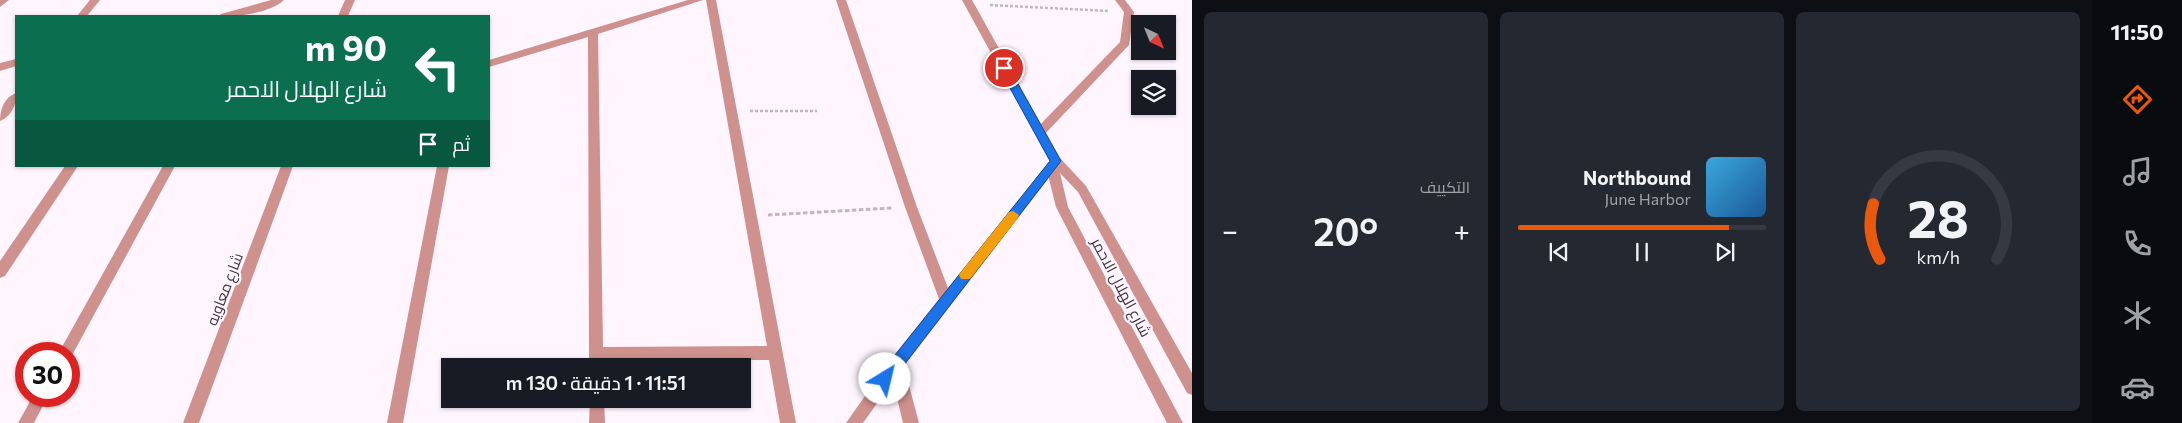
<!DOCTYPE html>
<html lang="ar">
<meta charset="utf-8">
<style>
:root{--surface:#171b24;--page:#242831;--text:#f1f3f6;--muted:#9ea1a6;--line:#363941;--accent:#ea580c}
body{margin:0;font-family:Commissioner,Cairo,sans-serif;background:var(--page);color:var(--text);direction:rtl;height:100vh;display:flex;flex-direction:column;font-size:19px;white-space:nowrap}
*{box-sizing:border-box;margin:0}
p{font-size:16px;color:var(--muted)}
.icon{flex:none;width:28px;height:28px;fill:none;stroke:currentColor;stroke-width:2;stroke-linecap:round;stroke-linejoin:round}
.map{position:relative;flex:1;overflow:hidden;direction:ltr}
.drawer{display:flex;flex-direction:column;gap:12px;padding:12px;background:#0d0f14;width:900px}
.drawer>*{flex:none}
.hud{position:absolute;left:15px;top:15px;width:475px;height:152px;border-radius:0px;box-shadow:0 1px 4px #0004;direction:rtl;background:#0b6e4f;color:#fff;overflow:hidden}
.needle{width:32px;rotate:137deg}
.fabs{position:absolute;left:1131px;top:15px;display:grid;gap:10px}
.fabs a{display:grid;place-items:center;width:45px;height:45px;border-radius:0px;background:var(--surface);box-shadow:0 1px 4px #0004;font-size:25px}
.speed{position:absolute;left:15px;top:342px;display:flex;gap:10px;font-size:25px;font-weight:700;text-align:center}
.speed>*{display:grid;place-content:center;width:65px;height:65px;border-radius:50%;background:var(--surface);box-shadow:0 1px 4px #0004;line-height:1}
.speed .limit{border:8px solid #d22;background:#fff;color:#111}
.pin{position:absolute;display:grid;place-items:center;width:42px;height:42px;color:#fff;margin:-21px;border:2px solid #fff;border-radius:50%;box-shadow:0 1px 5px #0007}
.me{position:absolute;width:55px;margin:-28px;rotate:36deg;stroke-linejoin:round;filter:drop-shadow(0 0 4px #0008)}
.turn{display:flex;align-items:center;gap:18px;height:105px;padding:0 20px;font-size:22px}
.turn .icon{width:65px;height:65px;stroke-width:2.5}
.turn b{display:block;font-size:35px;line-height:42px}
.then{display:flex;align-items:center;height:48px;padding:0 20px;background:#0003;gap:10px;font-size:19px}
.big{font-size:38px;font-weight:600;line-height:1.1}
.drawer .widget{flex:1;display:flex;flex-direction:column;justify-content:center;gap:8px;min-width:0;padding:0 18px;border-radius:8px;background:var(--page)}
.drawer .dial{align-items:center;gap:0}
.dial svg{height:130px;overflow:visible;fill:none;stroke:var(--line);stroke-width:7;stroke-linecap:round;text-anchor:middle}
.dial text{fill:var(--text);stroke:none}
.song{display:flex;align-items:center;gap:15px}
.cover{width:60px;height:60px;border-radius:8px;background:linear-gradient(135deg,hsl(200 70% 55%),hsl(210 70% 35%))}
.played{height:5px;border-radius:2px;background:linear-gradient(90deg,var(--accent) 85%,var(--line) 85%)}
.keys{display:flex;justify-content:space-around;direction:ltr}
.heat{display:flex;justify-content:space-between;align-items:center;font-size:28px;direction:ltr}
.drawer .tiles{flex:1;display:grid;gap:12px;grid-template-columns:repeat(3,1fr)}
.trip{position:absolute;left:441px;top:358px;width:310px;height:50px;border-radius:0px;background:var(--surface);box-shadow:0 1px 4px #0004;font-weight:600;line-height:50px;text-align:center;direction:rtl}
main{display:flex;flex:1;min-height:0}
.dock{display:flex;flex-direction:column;width:90px;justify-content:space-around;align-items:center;background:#090b0e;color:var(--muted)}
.dock .icon{width:35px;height:35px}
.dock .selected{color:var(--accent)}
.dock b{font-size:22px;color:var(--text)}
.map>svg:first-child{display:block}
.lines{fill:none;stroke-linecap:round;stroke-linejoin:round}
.path-far1{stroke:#bfb7bf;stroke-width:2.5;stroke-dasharray:3 2;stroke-linecap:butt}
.path{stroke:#bfb7bf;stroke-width:3;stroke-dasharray:4.5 2.5;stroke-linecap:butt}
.minor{fill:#cf918d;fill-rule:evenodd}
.tertiary{fill:#cf918d;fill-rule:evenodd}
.route{fill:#1a73e8;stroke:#114b97}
.slow{fill:#f59e0b}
.labels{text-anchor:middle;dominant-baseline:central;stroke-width:4.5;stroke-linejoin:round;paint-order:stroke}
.street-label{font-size:15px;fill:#393539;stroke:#fff5ff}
</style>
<main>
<nav class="dock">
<b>11:50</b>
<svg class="icon selected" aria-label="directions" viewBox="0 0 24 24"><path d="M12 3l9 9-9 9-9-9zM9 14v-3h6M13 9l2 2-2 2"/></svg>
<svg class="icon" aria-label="music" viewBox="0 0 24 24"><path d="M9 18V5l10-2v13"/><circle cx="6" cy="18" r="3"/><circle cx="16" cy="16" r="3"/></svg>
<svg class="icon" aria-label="phone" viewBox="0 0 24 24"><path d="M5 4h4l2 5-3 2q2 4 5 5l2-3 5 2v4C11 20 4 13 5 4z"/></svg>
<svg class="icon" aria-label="climate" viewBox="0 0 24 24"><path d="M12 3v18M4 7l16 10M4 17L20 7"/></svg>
<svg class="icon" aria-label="car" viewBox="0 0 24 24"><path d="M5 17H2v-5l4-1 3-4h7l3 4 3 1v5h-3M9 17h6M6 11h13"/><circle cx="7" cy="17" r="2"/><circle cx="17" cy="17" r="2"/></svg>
</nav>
<section class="drawer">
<div class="tiles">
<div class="widget dial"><svg viewBox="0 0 100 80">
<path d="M14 69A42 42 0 1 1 86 69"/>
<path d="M14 69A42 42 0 0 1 10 35" stroke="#ea580c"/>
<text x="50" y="56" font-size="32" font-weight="700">28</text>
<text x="50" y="72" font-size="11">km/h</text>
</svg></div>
<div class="widget">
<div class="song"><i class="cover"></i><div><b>Northbound</b><p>June Harbor</p></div></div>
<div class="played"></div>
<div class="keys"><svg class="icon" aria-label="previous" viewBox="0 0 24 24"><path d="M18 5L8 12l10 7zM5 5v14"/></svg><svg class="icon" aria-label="pause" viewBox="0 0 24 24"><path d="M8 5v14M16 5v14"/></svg><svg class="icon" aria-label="next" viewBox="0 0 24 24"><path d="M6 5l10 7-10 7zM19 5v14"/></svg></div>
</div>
<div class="widget"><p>التكييف</p>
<div class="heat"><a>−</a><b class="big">20°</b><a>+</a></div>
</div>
</div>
</section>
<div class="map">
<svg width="1192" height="423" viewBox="0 0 1192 423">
<rect width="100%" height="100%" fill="#fff5ff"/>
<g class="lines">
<!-- path-far1 -->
<g class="path-far1">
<polyline points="990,5 1108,11"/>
<polyline points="750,111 817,111"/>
</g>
<!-- path -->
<polyline class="path" points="768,215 892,208"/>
<!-- minor -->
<g class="minor">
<polygon points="0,0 9,0 0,7"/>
<polygon points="90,0 100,0 87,16 77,16"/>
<path d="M271,0h13c-14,13 -46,17 -65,16l2,-2z"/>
<polygon points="345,0 355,0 348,16 338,16"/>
<polygon points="688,0 703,0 598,34 603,347 767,346 706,0 716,0 796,423 780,423 769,360 603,361 603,366 589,366 588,37 489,67 489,60"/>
<polygon points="836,0 846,0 917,207 948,288 1052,158 1060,158 1062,161 904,366 919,423 903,423 893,381 863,423 846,423 891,359 939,299 905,207"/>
<polygon points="1115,0 1125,0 1134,12 1129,45 1044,135 1036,135 1034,132 1036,129 1120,42 1124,12"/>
<polygon points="16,59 16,66 0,71 0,63"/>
<path d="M16,93c1,11 -5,24 -16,28 0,-11 4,-24 16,-28z"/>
<polygon points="65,166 78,166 5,276 0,278 0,261"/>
<polygon points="163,166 175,166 70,359 69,354 58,354"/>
<polygon points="281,166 293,166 199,423 183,423"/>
<polygon points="437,166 449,166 403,423 387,423"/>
<polygon points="33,396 48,396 34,423 18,423"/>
<polygon points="590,399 604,399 605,423 589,423"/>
</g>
<!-- tertiary -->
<polygon class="tertiary" points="962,0 972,0 1060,158 1086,186 1192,373 1192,395 1187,393 1078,192 1060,173 1068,207 1183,423 1167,423 1056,207 1048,175 1050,161"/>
</g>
<!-- route -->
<polygon class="route" points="1004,65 1009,68 1061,161 890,383 885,385 880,383 878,379 880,374 1050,161 999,68"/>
<!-- slow -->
<polygon class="slow" points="1013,211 1019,215 1017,219 970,279 961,279 959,275 961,272 1009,212"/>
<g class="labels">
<!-- street labels -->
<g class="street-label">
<text transform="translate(1122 287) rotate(62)">شارع الهلال الاحمر</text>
<text transform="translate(224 289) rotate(-69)">شارع معاويه</text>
</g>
</g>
</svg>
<div class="fabs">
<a><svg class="needle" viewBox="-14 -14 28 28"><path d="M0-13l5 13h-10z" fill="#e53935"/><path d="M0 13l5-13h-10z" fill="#9ea1a6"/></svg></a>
<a><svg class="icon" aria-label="layers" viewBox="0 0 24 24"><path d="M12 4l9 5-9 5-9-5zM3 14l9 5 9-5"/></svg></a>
</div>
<div class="speed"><div class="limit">30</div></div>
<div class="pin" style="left:1004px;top:68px;background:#d93025"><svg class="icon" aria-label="arrive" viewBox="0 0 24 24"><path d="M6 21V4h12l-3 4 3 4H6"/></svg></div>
<svg class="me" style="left:885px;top:379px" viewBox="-20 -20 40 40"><circle r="19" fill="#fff"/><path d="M0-13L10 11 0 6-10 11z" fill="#1a73e8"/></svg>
<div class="trip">11:51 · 1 دقيقة · 130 m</div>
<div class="hud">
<div class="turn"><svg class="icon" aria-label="left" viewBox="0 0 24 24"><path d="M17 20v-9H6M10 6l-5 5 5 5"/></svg><div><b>90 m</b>شارع الهلال الاحمر</div></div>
<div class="then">ثم<svg class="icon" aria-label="arrive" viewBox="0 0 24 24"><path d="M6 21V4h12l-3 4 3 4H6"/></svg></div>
</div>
</div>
</main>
